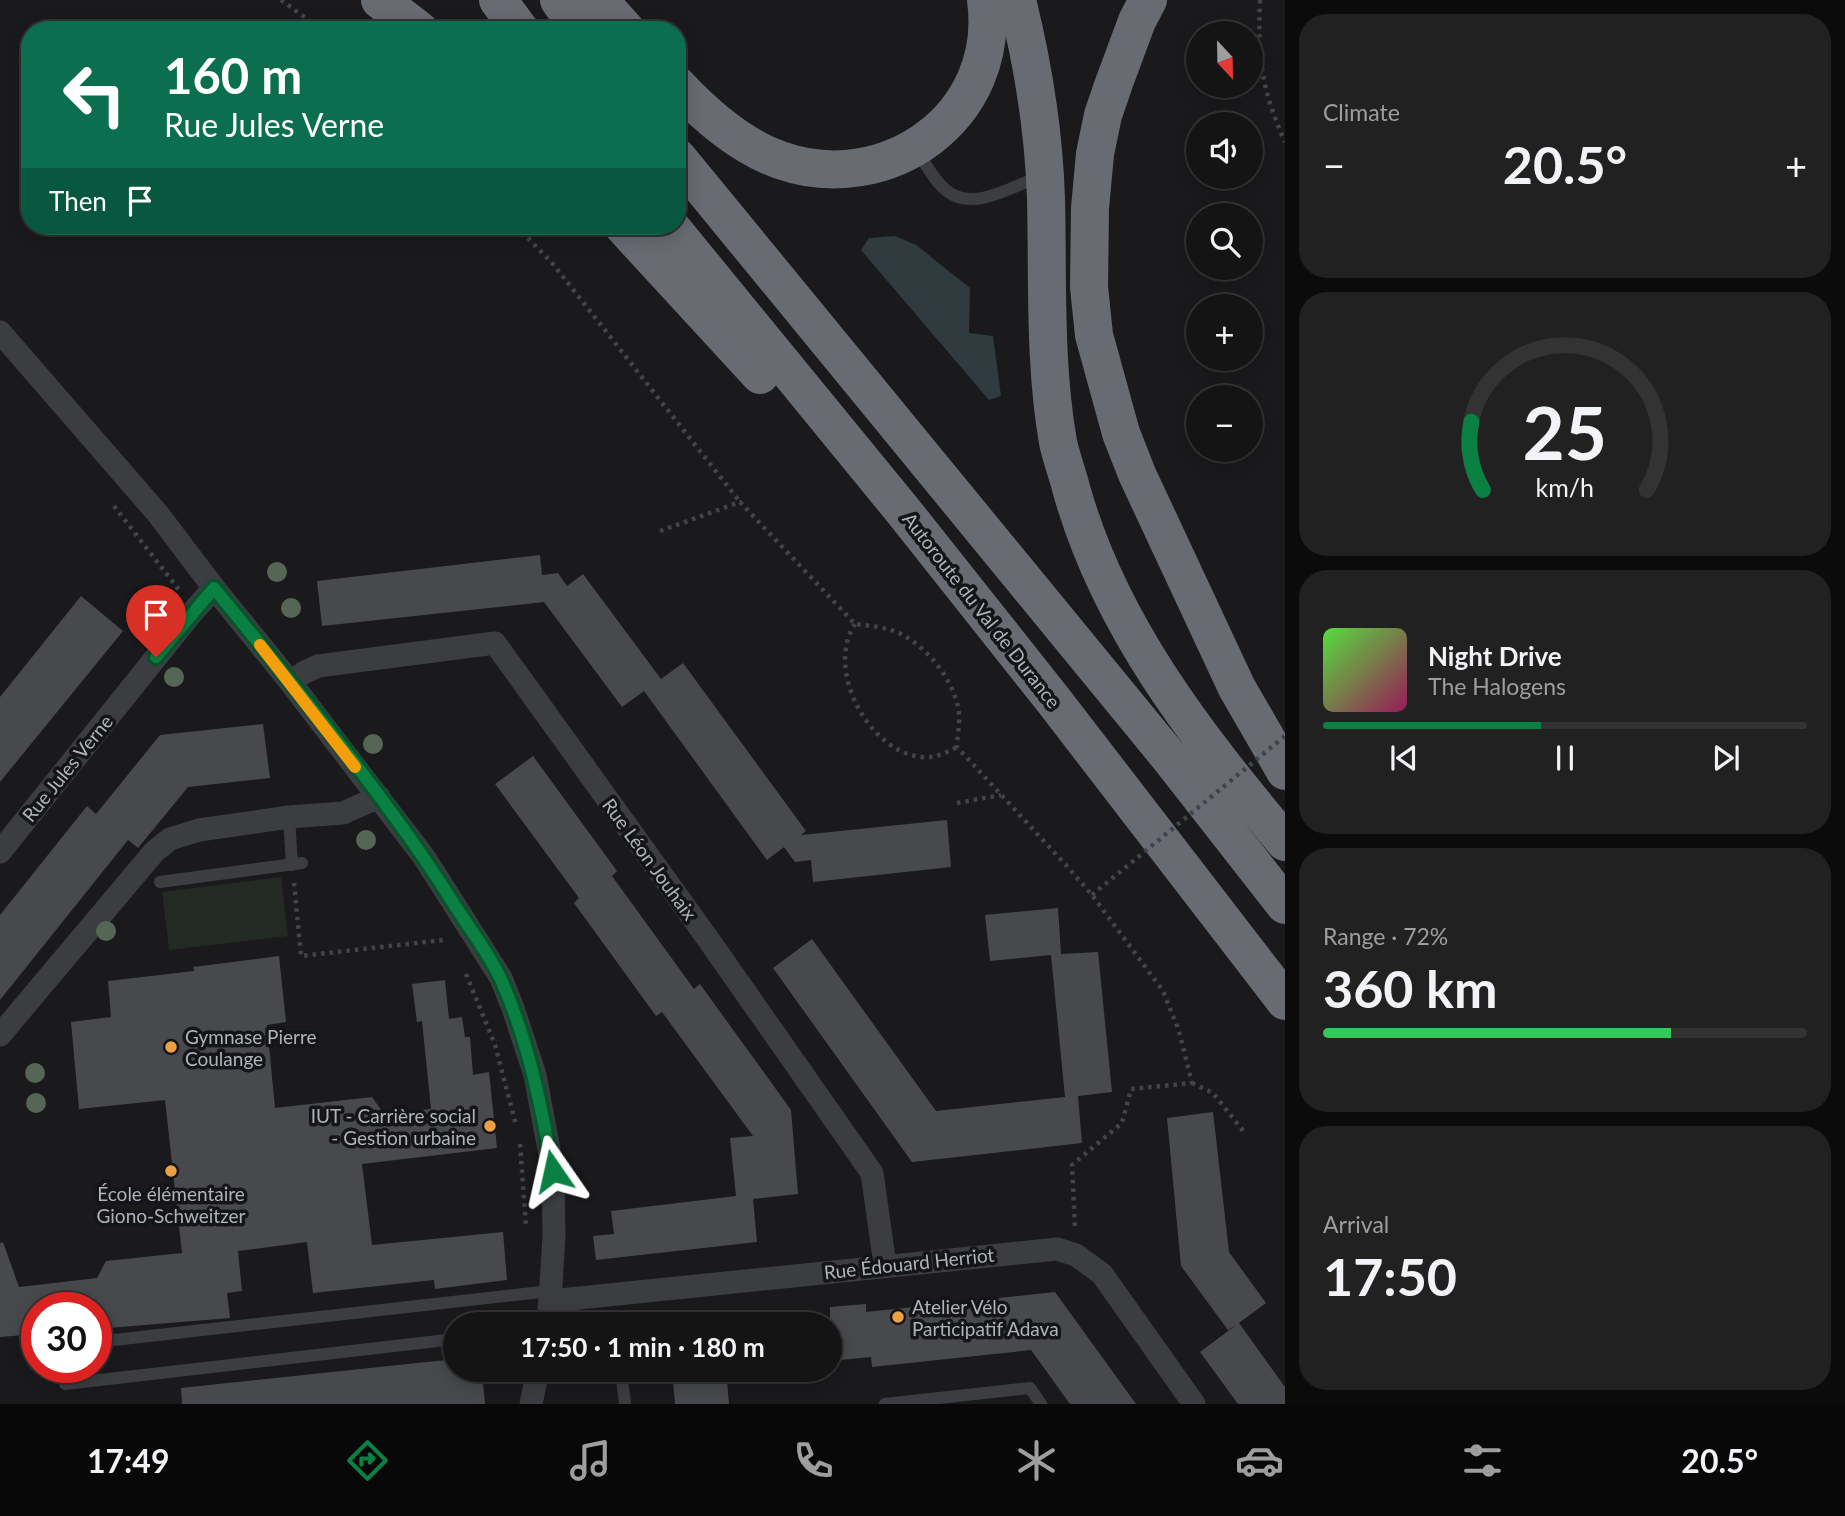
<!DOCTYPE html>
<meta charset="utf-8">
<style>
:root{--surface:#141415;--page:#212122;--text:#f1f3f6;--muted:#9d9ea0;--line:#333334;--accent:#0b8043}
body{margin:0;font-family:Lato,sans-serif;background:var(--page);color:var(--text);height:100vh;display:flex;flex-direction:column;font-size:26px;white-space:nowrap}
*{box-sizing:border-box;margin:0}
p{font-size:23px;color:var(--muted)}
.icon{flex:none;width:38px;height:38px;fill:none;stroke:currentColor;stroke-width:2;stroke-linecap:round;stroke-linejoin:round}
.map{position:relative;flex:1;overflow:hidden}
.details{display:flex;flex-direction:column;gap:14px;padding:14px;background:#0b0b0c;width:560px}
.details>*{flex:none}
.hud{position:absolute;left:21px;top:21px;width:665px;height:214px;border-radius:28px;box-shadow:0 4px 18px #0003,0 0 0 2px var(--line);background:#0b6e4f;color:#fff;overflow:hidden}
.needle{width:46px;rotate:158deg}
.buttons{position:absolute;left:1186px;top:21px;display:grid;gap:14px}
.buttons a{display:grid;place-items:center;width:77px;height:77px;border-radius:50%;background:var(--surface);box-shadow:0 4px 18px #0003,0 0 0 2px var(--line);font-size:35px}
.speed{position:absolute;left:21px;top:1292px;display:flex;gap:14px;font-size:35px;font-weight:700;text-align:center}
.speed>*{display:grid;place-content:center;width:91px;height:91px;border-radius:50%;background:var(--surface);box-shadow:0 4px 18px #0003,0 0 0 2px var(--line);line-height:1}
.speed .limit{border:10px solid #d22;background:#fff;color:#111}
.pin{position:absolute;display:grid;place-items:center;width:60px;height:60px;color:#fff;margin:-72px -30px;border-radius:50% 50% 50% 0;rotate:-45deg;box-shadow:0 0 7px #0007}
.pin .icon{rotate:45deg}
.me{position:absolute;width:77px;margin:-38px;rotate:349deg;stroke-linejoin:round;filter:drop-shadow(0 0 5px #0008)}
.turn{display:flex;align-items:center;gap:24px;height:147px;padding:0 28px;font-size:32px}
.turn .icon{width:91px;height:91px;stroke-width:2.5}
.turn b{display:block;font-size:49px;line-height:60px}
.then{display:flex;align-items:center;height:66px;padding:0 28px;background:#0003;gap:14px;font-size:26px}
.big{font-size:52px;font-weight:700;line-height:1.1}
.details .widget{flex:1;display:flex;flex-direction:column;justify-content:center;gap:10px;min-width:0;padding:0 24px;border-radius:28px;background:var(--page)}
.details .dial{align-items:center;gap:0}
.dial svg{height:182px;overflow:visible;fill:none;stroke:var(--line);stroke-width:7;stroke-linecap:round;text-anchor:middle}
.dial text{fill:var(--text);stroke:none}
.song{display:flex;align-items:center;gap:21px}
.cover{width:84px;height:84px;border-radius:10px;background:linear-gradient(135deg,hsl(110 70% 55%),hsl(330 70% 35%))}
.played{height:7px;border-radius:4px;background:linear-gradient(90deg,var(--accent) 45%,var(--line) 45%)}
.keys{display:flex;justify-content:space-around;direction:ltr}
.heat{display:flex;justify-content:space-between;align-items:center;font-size:38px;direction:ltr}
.charge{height:10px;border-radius:5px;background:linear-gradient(90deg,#34c759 72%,var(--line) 0)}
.trip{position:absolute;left:443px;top:1312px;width:399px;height:70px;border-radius:35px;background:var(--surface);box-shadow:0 4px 18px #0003,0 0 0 2px var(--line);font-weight:700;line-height:70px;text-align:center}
.tab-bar{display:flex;height:112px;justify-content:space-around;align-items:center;background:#080808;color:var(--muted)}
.tab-bar .icon{width:49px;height:49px}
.tab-bar .selected{color:var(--accent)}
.tab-bar b{font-size:32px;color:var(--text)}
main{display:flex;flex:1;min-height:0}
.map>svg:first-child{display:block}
.green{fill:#222a23}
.water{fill:#303b40}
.building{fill:#47494c}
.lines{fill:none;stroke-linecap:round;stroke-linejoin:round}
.path{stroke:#414448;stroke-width:4.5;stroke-dasharray:3.5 5;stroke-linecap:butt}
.lane{stroke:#3b3d41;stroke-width:12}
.street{stroke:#3b3d41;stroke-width:23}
.highway{stroke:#686c72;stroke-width:38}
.path-bridge{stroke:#414448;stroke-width:4.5;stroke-dasharray:3.5 5;stroke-linecap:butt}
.tree{fill:#566656}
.route-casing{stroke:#07532c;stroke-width:18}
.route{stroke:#0b8043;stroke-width:12}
.slow{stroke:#f59e0b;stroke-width:12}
.poi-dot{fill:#eaa144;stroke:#151517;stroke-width:2.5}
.labels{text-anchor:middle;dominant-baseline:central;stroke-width:7;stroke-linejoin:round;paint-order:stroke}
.street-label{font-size:19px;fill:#adb3bb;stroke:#151517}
.poi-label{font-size:19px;fill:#adb3bb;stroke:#151517;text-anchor:start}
</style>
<main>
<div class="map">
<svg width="1285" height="1404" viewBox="0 0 1285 1404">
<rect width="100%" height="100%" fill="#1a1a1c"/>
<!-- green -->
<polygon class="green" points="281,877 288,936 169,950 162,892"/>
<!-- water -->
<polygon class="water" points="895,236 916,245 970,288 969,333 993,336 1001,396 989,400 861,250 869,238"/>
<!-- building -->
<g class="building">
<polygon points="540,555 542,575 558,573 567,586 583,574 661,679 683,663 806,831 801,835 947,820 951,867 813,882 811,860 795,862 784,847 767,860 644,691 622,707 544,602 322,626 317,581"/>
<polygon points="81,596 123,631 0,782 0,697"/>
<polygon points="263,724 270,778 188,787 138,848 128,840 0,1000 0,915 87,806 96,814 160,735"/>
<polygon points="533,756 617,871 612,876 694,989 700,984 791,1110 798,1194 753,1199 757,1242 596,1260 593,1236 614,1234 611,1211 736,1196 730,1138 753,1136 662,1012 656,1016 574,903 579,898 495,784"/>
<polygon points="1058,908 1061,954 1098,952 1112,1092 1078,1096 1082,1143 912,1162 773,968 812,939 936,1111 1065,1097 1051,955 990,961 985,915"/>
<polygon points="279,956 286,1022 267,1025 275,1108 372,1097 384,1114 431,1109 422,1021 417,1022 412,984 445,980 449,1019 462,1017 465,1037 470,1037 473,1075 489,1072 497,1148 362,1164 372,1245 503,1232 507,1280 435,1289 434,1280 313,1293 307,1242 238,1251 242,1291 227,1293 230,1318 96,1329 96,1307 37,1307 37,1334 0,1337 0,1243 3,1242 19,1287 97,1278 106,1261 182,1253 165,1100 79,1109 71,1022 111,1017 108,981 194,971 193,967"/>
<polygon points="1213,1112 1229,1252 1266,1303 1239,1323 1285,1387 1285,1404 1238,1404 1200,1352 1236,1325 1228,1330 1181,1266 1167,1118"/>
<polygon points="1055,1292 1136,1404 1070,1404 1031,1350 872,1367 871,1357 830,1361 830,1307 866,1304 866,1312"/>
<polygon points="455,1359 455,1370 482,1370 485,1404 182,1404 181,1388"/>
<polygon points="672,1370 726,1370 729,1404 675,1404"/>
</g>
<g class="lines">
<!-- path -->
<g class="path">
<polyline points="281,0 322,30"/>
<path d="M1260,0c-2,59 1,88 25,142"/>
<polyline points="516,226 553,264 740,502"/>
<polyline points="114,506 179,590"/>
<path d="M660,531l80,-29 115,122c16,2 33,3 48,11 27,15 53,48 56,79 1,11 -2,23 -2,33l108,117 27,31 71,96 16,40 13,52 -61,6 -9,34 -50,42 3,63"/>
<path d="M855,624c-30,45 13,127 66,133 13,2 24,-4 36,-10"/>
<polyline points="957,803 1001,795"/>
<polyline points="294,883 301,956 443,940"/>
<polyline points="466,974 495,1045 516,1125"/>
<polyline points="1192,1083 1213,1093 1244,1132"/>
<polyline points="520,1144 526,1226"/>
</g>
<!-- lane -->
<g class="lane">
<path d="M917,151c9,13 17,30 30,40 26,21 67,-5 93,-15"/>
<polyline points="289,817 292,865"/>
<polyline points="160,882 302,863"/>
<polyline points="96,1342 550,1291"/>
<polyline points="30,1349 37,1349"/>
<polyline points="621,1370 625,1404"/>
<polyline points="65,1384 455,1339"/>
<polyline points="885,1404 1030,1388 1041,1404"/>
</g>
<!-- street -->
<g class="street">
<polyline points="0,332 158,514 214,588 291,683 424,857 501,978 513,1008 535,1075 553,1171 554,1236 550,1301 547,1325"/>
<polyline points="291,683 303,673 318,666 495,643 708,939 872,1173 885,1265"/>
<polyline points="0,852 190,615 214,588"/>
<polyline points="0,1035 154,852 170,839 199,830 289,817 343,813 379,797"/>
<polyline points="550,1301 1057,1249 1076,1255 1102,1274 1194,1404"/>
<polyline points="531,1404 538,1370"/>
</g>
<!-- highway -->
<g class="highway">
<polyline points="380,0 419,30"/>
<polyline points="498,0 520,30"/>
<polyline points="559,0 580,30"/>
<polyline points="599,0 626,30"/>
<path d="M1017,0c16,65 27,132 29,199 2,81 -2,163 12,243 3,15 9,30 13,46 38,137 125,247 214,354"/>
<polyline points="1148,0 1137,21 1114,83 1103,115 1095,154 1090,208 1089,287 1094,335 1121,433 1137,474 1237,688 1285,771"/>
<path d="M677,85c28,30 63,61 103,75 107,38 222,-44 206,-160"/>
<polyline points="677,157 1170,758 1285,905"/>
<polyline points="623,226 760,375"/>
<polyline points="670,226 904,512 1054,701 1285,1001"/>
</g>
<!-- path-bridge -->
<polyline class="path-bridge" points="1092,895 1285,736"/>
</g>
<!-- trees -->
<g class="tree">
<circle cx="277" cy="572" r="10"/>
<circle cx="291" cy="608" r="10"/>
<circle cx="174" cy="677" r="10"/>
<circle cx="373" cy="744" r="10"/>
<circle cx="366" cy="840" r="10"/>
<circle cx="106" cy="931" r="10"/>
<circle cx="35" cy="1073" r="10"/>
<circle cx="36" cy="1103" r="10"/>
</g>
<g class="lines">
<defs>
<path id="route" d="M156,657l58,-69c82,101 168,203 238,313 16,26 38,53 50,81 27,61 39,124 51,189"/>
</defs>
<!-- route casing -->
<use href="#route" class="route-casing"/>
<!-- route -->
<use href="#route" class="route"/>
<!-- slow -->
<polyline class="slow" points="260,645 355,767"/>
</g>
<!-- markers -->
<g class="poi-dot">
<circle cx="171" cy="1047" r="7"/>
<circle cx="490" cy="1126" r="7"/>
<circle cx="171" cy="1171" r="7"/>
<circle cx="898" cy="1317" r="7"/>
</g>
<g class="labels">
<!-- street labels -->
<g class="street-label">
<text transform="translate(982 610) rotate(52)">Autoroute du Val de Durance</text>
<text transform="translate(67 768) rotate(-51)">Rue Jules Verne</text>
<text transform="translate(650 859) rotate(54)">Rue Léon Jouhaix</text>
<text transform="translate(909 1263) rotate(-6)">Rue Édouard Herriot</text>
</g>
<!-- poi labels -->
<g class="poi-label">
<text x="185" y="1036">Gymnase Pierre<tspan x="185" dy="22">Coulange</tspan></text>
<text x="476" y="1115" text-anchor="end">IUT - Carrière social<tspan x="476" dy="22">- Gestion urbaine</tspan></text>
<text x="171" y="1193" text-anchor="middle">École élémentaire<tspan x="171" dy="22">Giono-Schweitzer</tspan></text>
<text x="912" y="1306">Atelier Vélo<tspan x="912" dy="22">Participatif Adava</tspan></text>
</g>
</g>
</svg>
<div class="buttons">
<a><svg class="needle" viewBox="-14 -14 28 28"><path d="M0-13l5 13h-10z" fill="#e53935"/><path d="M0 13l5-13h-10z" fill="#9d9ea0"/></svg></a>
<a><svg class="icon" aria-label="sound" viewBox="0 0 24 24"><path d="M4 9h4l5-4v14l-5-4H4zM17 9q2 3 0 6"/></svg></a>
<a><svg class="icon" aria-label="search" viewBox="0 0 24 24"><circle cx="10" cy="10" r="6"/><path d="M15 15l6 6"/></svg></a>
<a>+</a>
<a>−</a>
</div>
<div class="speed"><div class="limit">30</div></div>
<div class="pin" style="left:156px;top:657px;background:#d93025"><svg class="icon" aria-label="arrive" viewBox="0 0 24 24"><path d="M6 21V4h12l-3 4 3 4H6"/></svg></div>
<svg class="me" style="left:553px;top:1171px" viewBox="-20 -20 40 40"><path d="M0-17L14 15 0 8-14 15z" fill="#0b8043" stroke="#fff" stroke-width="4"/></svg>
<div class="trip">17:50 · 1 min · 180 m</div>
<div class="hud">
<div class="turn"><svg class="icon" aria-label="left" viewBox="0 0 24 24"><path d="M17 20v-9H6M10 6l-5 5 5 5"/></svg><div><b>160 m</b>Rue Jules Verne</div></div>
<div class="then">Then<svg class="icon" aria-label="arrive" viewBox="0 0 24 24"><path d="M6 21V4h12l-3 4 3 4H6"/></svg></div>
</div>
</div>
<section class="details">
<div class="widget"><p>Climate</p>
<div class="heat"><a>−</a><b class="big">20.5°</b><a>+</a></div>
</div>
<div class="widget dial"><svg viewBox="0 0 100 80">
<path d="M14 69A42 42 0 1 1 86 69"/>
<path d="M14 69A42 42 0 0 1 9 39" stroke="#0b8043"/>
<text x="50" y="56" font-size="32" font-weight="700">25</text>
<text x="50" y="72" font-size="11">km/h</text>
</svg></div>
<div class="widget">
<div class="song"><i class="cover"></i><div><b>Night Drive</b><p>The Halogens</p></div></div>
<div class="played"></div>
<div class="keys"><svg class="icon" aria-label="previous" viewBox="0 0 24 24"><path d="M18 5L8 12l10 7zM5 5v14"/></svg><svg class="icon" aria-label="pause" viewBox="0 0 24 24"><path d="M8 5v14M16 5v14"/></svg><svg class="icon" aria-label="next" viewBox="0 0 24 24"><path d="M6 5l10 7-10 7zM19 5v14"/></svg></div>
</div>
<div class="widget"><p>Range · 72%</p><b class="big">360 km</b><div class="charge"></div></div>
<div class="widget"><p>Arrival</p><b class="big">17:50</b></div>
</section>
</main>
<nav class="tab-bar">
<b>17:49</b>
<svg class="icon selected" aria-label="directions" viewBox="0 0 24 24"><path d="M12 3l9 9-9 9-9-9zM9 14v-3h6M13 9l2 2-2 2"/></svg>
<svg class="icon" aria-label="music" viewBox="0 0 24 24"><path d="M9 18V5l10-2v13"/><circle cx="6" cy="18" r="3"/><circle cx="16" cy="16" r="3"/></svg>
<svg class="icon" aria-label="phone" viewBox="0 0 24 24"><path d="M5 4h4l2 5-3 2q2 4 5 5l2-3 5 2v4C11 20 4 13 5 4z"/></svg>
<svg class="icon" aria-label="climate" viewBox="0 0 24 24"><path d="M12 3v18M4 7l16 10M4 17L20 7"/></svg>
<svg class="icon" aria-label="car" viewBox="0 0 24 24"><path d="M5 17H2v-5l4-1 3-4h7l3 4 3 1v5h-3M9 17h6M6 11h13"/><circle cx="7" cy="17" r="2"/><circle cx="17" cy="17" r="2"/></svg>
<svg class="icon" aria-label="filters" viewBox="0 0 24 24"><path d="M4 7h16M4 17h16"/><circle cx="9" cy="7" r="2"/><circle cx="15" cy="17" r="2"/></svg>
<b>20.5°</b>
</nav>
